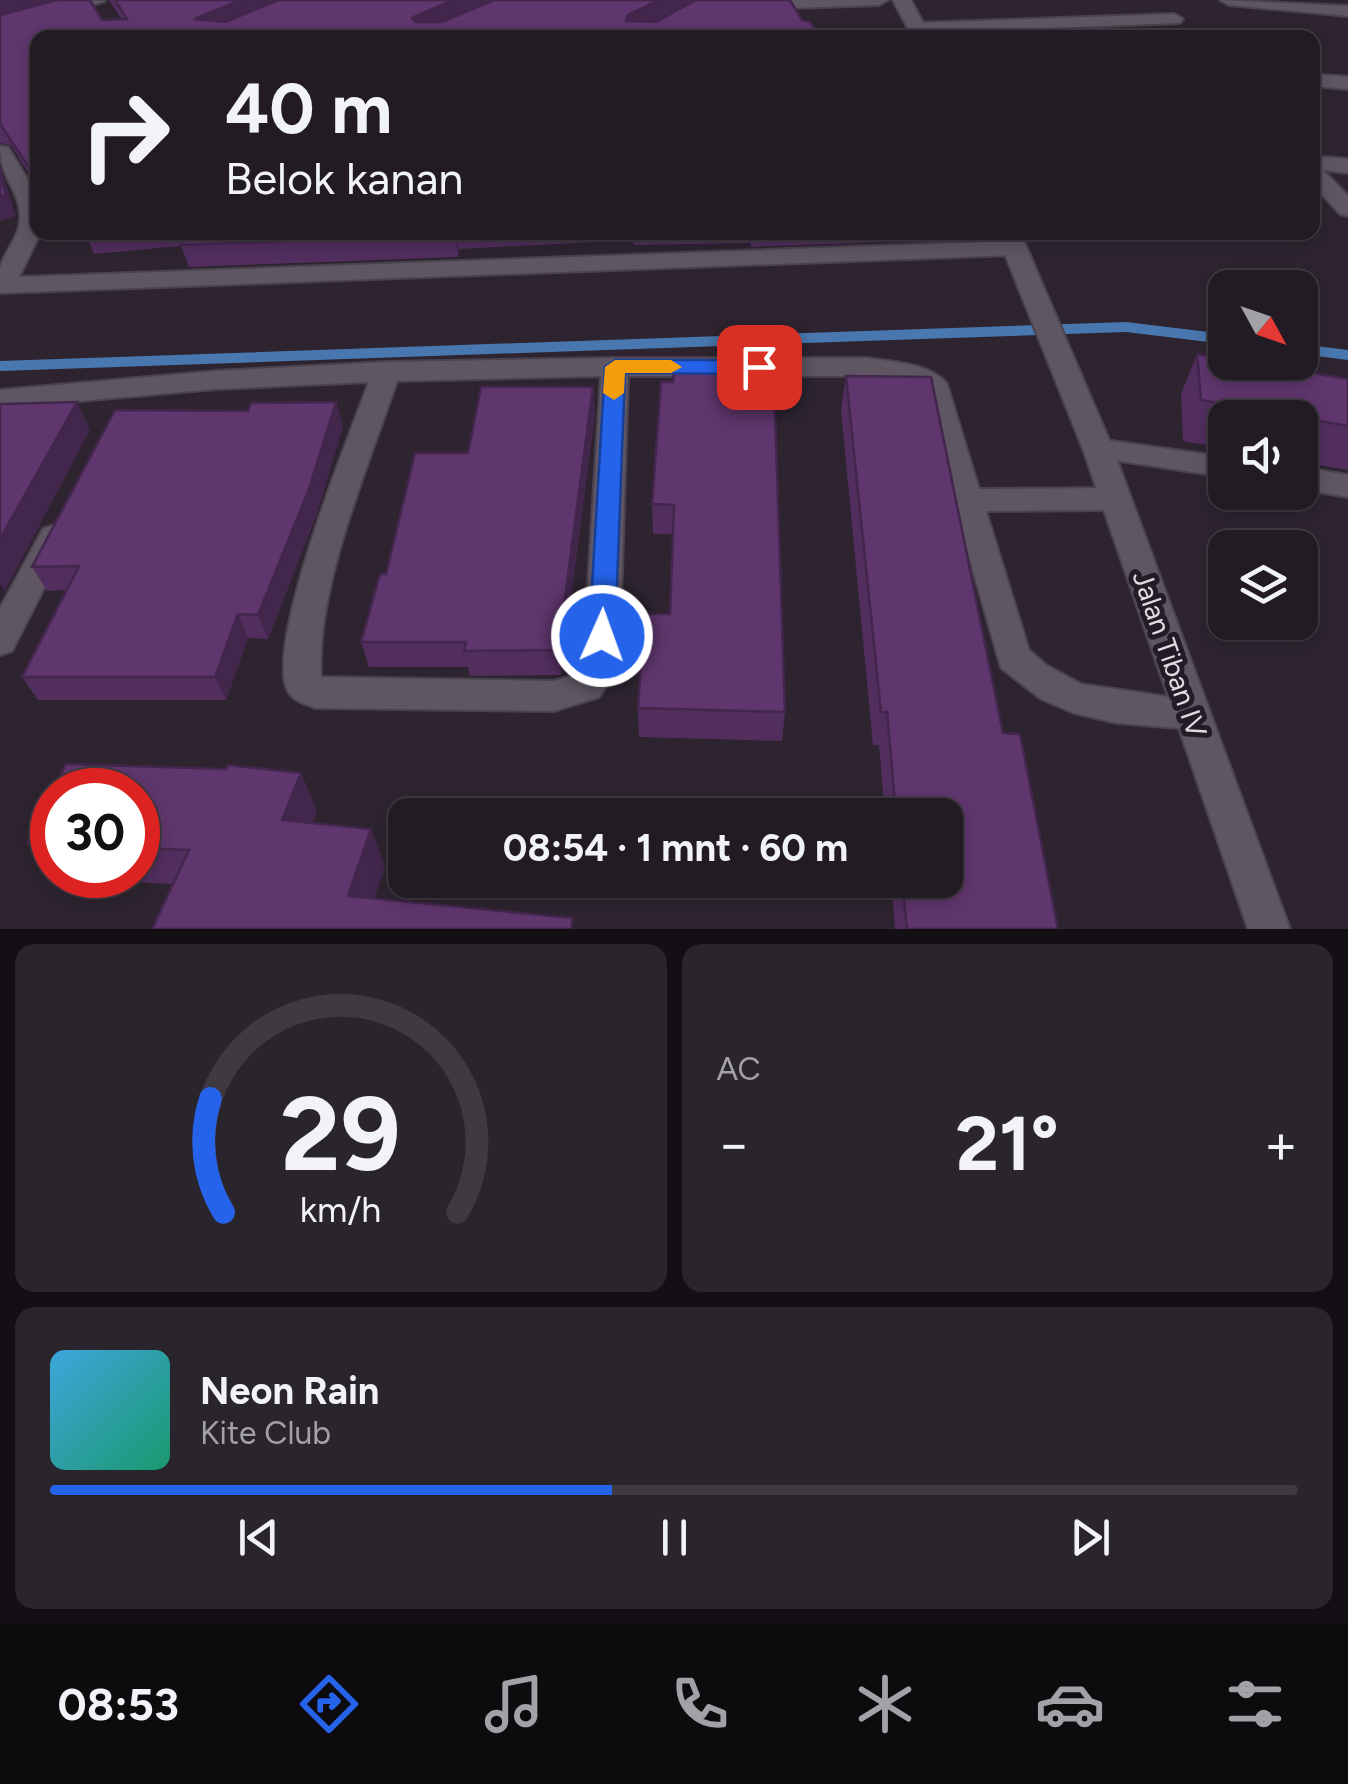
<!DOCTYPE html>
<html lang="id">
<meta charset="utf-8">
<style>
:root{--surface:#221b24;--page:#2a242c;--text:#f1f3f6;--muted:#a2a1a6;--line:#3f3941;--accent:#2563eb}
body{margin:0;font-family:Figtree,sans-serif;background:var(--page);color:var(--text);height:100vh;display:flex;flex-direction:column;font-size:38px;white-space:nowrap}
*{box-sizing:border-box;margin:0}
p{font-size:32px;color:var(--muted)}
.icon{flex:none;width:55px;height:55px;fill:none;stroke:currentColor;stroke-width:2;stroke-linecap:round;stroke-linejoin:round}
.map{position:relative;height:929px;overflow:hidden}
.sheet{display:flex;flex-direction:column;gap:15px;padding:15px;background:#130f14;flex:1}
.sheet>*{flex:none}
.guide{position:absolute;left:30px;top:30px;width:1290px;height:210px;border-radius:20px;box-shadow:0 5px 15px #0003,0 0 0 2px var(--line);background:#221b24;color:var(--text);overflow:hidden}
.needle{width:65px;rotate:130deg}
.fabs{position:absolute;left:1208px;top:270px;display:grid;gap:20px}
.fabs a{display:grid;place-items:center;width:110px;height:110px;border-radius:20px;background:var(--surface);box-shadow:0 5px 15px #0003,0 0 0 2px var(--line);font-size:50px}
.speed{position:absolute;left:30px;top:768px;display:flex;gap:20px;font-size:50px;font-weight:700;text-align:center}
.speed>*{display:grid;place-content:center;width:130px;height:130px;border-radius:50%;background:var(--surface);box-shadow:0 5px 15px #0003,0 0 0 2px var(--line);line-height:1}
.speed .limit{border:15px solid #d22;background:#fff;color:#111}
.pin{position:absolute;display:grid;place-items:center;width:85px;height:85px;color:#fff;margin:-42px;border-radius:20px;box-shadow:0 5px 15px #0006}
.me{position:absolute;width:110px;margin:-55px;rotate:2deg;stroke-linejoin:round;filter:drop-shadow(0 0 8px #0008)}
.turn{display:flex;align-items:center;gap:35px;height:210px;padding:0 30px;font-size:45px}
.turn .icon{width:130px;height:130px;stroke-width:2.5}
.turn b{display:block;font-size:70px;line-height:85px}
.big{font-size:75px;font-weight:700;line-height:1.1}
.sheet .widget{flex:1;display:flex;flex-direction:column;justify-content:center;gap:15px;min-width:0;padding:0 35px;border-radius:20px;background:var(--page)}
.sheet .dial{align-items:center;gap:0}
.dial svg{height:260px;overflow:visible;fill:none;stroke:var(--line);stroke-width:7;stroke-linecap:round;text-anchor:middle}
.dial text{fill:var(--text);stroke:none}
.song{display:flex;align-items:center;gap:30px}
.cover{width:120px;height:120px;border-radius:15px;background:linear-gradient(135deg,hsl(200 70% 55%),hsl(160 70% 35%))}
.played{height:10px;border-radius:5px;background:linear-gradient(90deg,var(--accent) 45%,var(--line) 45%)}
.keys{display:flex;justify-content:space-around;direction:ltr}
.heat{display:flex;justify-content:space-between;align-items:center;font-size:55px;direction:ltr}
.sheet .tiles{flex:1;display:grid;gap:15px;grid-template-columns:1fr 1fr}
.widget:last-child{grid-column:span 2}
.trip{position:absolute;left:388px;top:798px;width:575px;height:100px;border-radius:20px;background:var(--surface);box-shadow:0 5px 15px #0003,0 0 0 2px var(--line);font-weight:700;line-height:100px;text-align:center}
.menu{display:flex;height:160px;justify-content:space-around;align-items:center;background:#0e0b0e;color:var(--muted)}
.menu .icon{width:70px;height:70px}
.menu .selected{color:var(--accent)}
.menu b{font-size:45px;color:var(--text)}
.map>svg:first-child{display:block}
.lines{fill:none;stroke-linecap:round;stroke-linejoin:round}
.stream{fill:#4977af;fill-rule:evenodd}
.minor-casing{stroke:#4a424d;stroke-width:4}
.tertiary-casing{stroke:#4a424d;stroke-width:4}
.minor{fill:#5f5663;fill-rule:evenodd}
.tertiary{fill:#5f5663;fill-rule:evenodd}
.wall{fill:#522e5e}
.shaded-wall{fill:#42264c}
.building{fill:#5f366d;stroke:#42264c;stroke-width:2.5}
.route{fill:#2563eb;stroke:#184099;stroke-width:2.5}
.slow{fill:#f59e0b}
.labels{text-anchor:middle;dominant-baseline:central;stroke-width:10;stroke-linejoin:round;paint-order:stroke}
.street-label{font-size:28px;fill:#e0dae2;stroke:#231b26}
</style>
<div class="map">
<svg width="1348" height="929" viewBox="0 0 1348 929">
<rect width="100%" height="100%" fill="#2d2430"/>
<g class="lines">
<!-- stream -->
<g class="stream">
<polygon points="1126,322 1225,334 1225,344 1126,332 0,371 0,361"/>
<polygon points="1300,344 1348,350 1348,360 1300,354"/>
</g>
<defs>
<g id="minor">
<polygon points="81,0 105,1 0,33 0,22"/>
<polygon points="786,0 888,0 879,5 793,8 787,7"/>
<polygon points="1220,0 1348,6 1348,16 1229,5"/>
<polygon points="1174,14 1183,19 1180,23 917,33 908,28 917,23"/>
<polygon points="1312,74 1348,77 1348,89 1312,86"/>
<path d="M0,146l8,1 30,49v36h3l-22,45 994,-36 12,7 -12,7 -1013,38c0,-8 0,-18 0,-25 5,-19 21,-31 20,-53 -1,-27 -20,-36 -20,-69z"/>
<polygon points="1312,156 1348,159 1348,173 1323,170 1348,196 1348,216 1340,214 1312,184"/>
<path d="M615,358h252c25,4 64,5 80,26l32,105 137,-1 11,3 4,8 -4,8 -11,3 -130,1 43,139 17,15 35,19 122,18 5,11 -5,11 -13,5 -73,-6 -43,-10 -33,-14 -40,-31 -80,-279 -20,-8 -34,-5h-239l-9,292 -20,29 -45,14 -238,-3c-12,-4 -26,-8 -30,-21 -17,-54 61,-246 83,-305l-153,7 -216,19v-18l216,-19 170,-9zM601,376l-18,287 -9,12 -20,6 -233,-4c-5,-90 47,-210 76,-296z"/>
<polygon points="1098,439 1225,457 1225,477 1088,456 1083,449 1088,442"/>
<polygon points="1300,467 1348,475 1348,497 1300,489"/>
<polygon points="54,525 65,529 70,537 12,651 0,655 0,608 43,529"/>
</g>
<g id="tertiary">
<polygon points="893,0 911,0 931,38 913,38"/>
<polygon points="996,232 1020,232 1113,449 1290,929 1248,929 1083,449"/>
</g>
</defs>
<!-- minor casing -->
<use href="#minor" class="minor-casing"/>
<!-- tertiary casing -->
<use href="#tertiary" class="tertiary-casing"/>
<!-- minor -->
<use href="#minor" class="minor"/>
<!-- tertiary -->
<use href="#tertiary" class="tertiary"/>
</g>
<!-- wall -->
<g class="wall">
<polygon points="0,0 102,20 122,20 109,0 790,0 802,20 817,31 816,38 38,38 32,179 11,145 0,143"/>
<polygon points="85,232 887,232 886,242 751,247 750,243 633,245 633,240 459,249 458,257 189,267 181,246 94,254"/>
<polygon points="1197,354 1348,379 1348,470 1300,462 1300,418 1225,418 1225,448 1183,441 1181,394"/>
<polygon points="846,376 1003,733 1058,929 895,929 891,880 945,880 945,815 885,815 879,745 873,745 841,410"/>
<polygon points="661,382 785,712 782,741 639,737 638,708 670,614 673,534 653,534 652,504"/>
<polygon points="593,387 595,412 561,675 470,676 468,667 369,667 361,642 386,574 468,453"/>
<polygon points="336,402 343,426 317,513 268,639 248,638 226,700 38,700 22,677 66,590 47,591 32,567 248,411"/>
<polygon points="138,790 317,810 312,823 385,866 374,899 173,884 57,879 54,875 138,875"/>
<polygon points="52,792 52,873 27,843"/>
</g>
<!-- shaded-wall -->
<g class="shaded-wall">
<polygon points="0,0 68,0 0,21"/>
<polygon points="241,0 291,0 202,38 194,19"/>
<polygon points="453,0 497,0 415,37 412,18"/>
<polygon points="659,0 697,0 628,35 626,21 628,15"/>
<polygon points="0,167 16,216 0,221"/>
<polygon points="38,185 38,199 32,187"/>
<polygon points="455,232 457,232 459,249 458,257"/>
<polygon points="593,387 595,412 561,675 558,650"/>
<polygon points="77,402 90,430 5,591 0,584 0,539"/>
<polygon points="336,402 343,426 317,513 268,639 258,615"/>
<polygon points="238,614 248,638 226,700 215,677"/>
<polygon points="301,773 317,810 300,857 282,820"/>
<polygon points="371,829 385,866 364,929 348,896"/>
</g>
<!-- building -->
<g class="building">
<polygon points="57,0 90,0 102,20 127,19 115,0 241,0 194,19 225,22 279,0 453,0 412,18 416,22 442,22 494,0 659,0 628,15 626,21 656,22 696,0 790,0 802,20 810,22 817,31 805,38 38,38 38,185 32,187 32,172 0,124 0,15"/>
<polygon points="0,176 6,194 0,196"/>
<polygon points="186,232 455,232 455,235 181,245"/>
<polygon points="1197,354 1225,359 1225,362 1247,362 1348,379 1348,426 1201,400"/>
<polygon points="675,360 768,361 768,379 774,379 785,712 638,708 644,614 670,614 674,505 652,504 661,382 673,382"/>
<polygon points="846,376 931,377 1003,733 1020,734 1058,929 907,929 902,880 945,880 945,815 896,815 887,712 881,712"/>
<polygon points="481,387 593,387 558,650 464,651 466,642 361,642 380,574 386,574 415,453 468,453"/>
<polygon points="77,402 0,539 0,404"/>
<polygon points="336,402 309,489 258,615 238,614 215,677 22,677 79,566 32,567 115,410 248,411 251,403"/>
<polygon points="66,764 226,769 228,765 301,773 282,820 371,829 348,896 573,918 571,929 152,929 189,850 138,848 138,790 53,790"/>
<polygon points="52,792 52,844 27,843"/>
</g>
<!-- route -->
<polygon class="route" points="615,360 759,360 769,367 759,374 625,373 615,636 611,644 602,647 592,644 589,636 605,367"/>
<!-- slow -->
<polygon class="slow" points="615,360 671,360 682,367 671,373 625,373 624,393 614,400 603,393 605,367"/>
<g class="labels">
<!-- street labels -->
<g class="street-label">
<text transform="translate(1170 654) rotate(71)">Jalan Tiban IV</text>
</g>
</g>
</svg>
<div class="fabs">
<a><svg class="needle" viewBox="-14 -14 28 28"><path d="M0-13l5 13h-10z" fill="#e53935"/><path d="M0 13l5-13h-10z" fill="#a2a1a6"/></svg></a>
<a><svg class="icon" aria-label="sound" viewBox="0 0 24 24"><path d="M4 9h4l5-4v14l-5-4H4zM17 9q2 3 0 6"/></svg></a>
<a><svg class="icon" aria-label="layers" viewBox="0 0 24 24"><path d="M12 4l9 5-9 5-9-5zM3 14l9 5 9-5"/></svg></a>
</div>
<div class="speed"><div class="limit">30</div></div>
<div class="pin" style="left:759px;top:367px;background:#d93025"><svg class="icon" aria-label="arrive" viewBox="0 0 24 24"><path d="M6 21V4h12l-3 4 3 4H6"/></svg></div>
<svg class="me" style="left:602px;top:636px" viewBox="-20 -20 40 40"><circle r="17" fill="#2563eb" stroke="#fff" stroke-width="3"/><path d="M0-11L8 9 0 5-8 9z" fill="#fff"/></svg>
<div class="trip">08:54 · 1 mnt · 60 m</div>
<div class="guide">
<div class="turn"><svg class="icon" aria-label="right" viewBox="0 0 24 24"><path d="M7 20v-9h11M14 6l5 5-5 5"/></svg><div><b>40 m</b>Belok kanan</div></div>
</div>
</div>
<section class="sheet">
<div class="tiles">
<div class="widget dial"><svg viewBox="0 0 100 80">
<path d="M14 69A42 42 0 1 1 86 69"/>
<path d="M14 69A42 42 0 0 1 10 34" stroke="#2563eb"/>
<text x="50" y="56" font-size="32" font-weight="700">29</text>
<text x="50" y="72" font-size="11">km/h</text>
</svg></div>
<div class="widget"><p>AC</p>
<div class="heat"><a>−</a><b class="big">21°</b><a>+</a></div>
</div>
<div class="widget">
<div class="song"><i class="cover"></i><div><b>Neon Rain</b><p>Kite Club</p></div></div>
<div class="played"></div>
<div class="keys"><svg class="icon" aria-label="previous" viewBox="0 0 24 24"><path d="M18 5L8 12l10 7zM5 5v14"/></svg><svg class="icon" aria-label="pause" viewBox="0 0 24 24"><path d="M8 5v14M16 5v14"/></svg><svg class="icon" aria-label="next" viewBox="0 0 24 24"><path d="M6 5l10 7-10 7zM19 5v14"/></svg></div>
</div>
</div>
</section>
<nav class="menu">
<b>08:53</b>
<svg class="icon selected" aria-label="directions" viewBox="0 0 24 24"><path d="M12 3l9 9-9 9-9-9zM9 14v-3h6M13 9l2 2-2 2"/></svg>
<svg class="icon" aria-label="music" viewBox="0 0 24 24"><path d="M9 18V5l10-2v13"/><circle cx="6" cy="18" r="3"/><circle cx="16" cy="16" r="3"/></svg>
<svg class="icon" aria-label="phone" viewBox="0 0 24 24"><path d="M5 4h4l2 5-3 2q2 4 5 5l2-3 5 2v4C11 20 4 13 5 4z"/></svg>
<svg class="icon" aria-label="climate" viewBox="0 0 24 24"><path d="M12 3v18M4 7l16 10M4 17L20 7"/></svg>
<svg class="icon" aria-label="car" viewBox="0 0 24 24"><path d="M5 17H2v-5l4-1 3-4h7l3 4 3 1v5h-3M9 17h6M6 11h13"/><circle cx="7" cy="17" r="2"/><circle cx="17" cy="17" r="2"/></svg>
<svg class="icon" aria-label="filters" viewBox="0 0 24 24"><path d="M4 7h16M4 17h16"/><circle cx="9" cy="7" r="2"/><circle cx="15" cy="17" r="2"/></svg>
</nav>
